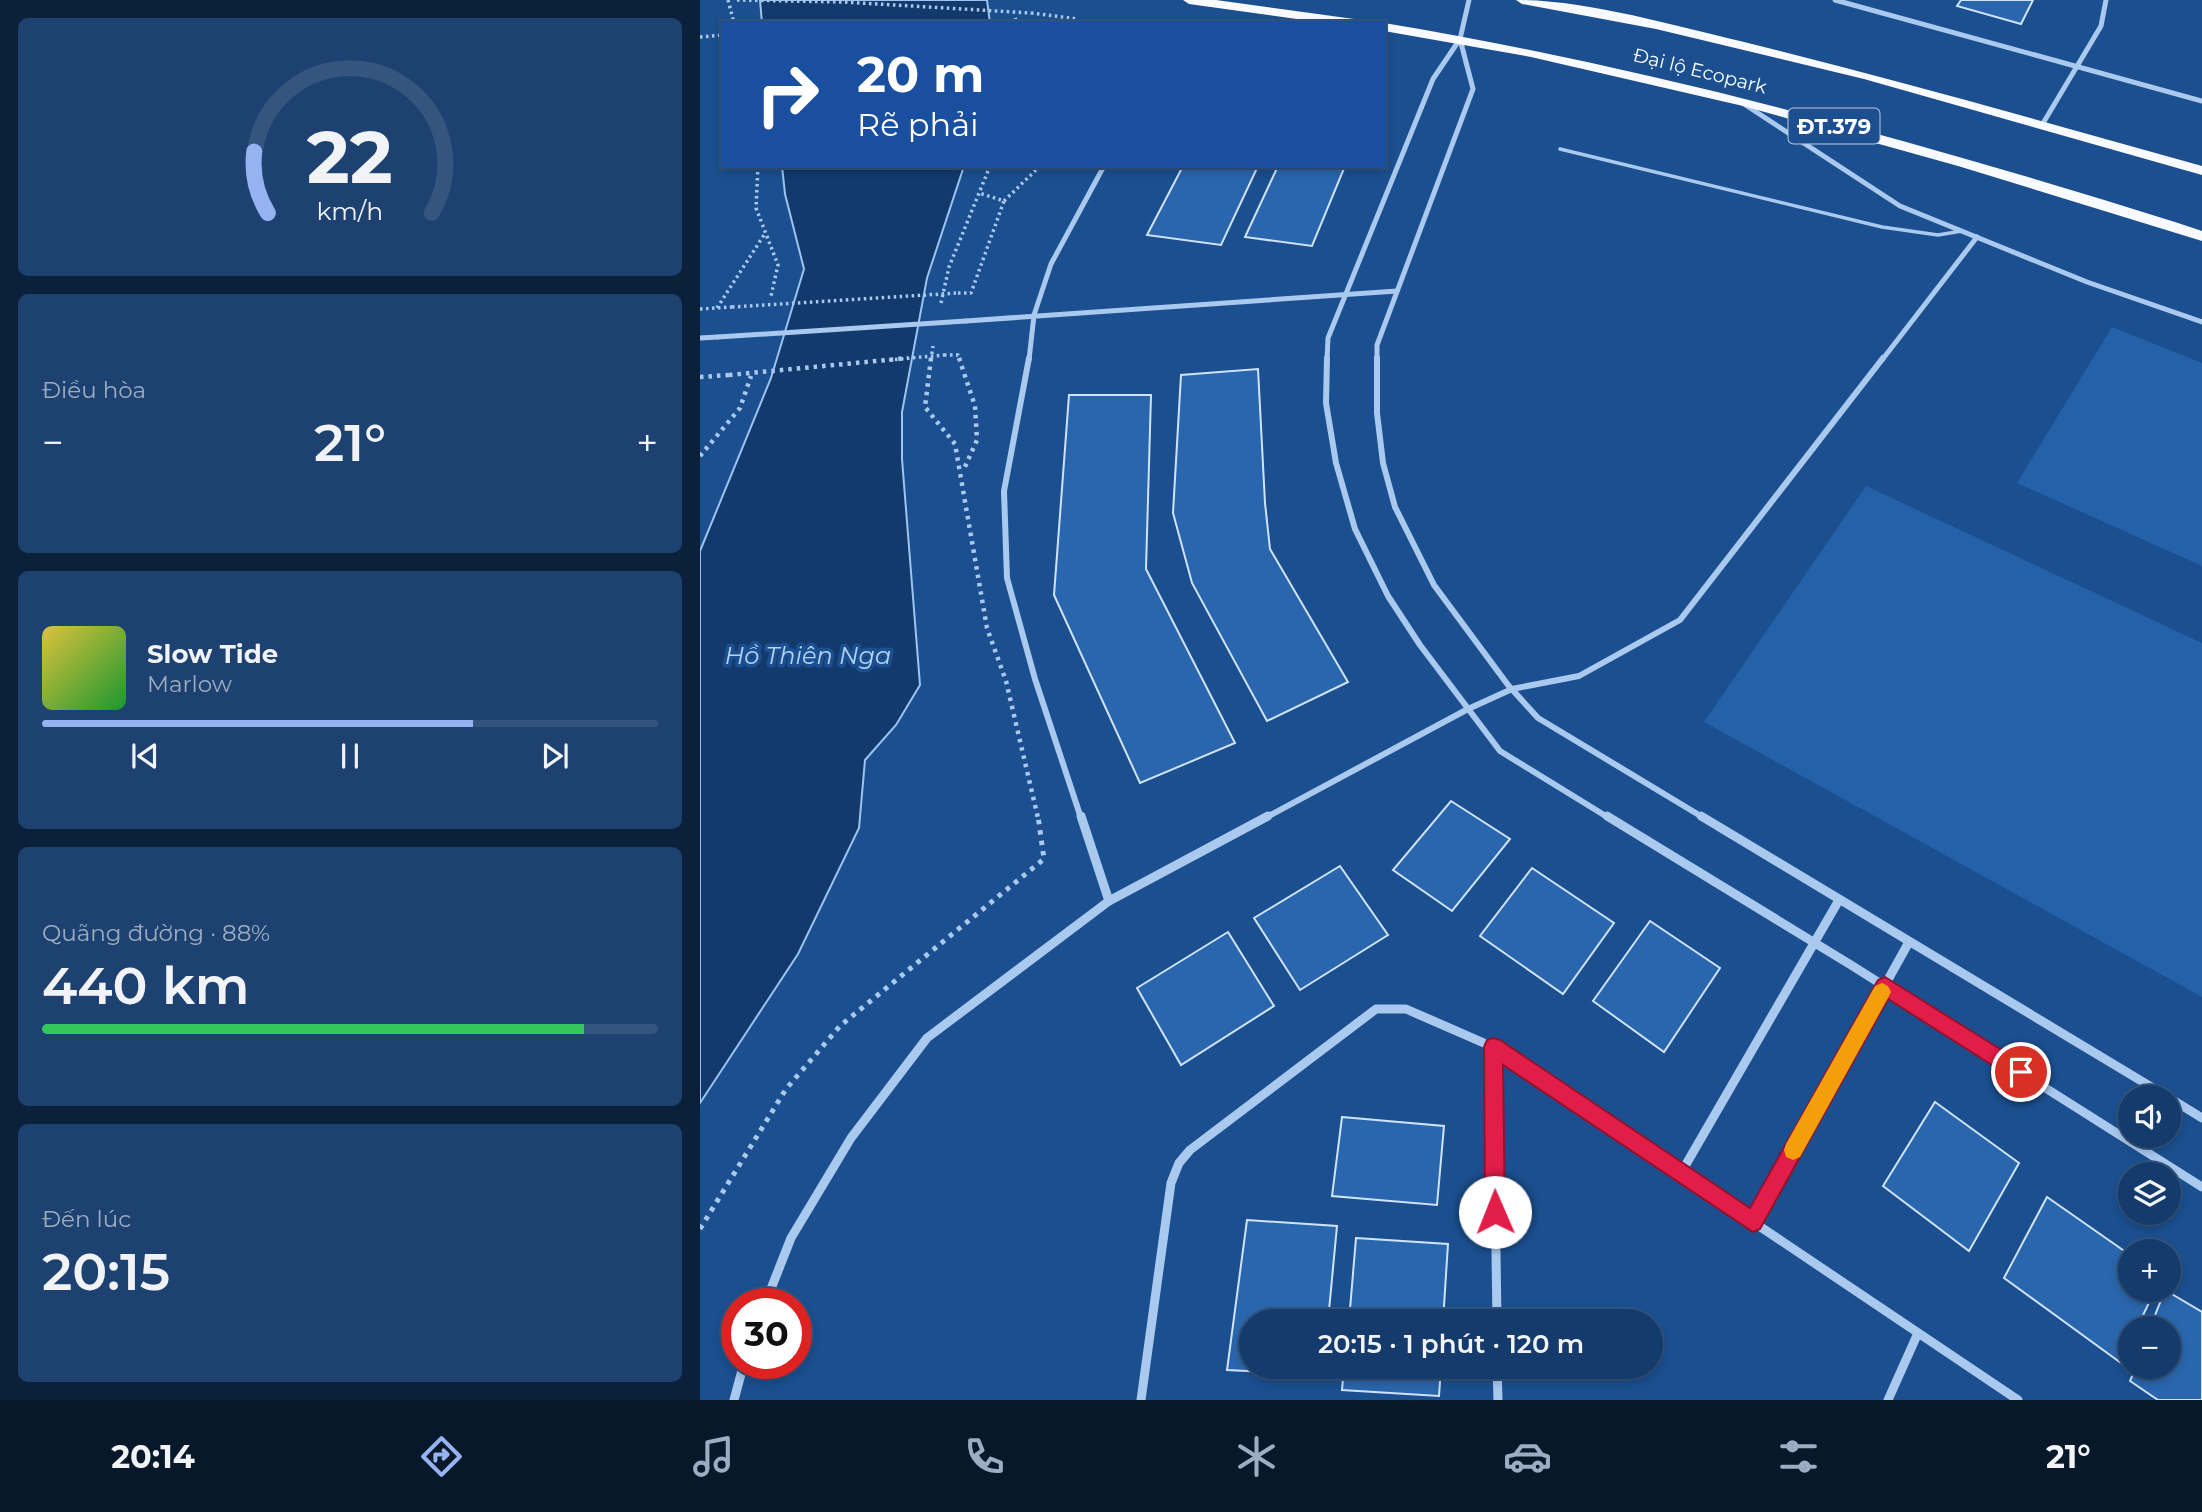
<!DOCTYPE html>
<html lang="vi">
<meta charset="utf-8">
<style>
:root{--surface:#143b6b;--page:#1d4271;--text:#f1f3f6;--muted:#9dadc1;--line:#33557e;--accent:#95b2f1}
body{margin:0;font-family:Montserrat,sans-serif;background:var(--page);color:var(--text);height:100vh;display:flex;flex-direction:column;font-size:26px;white-space:nowrap}
*{box-sizing:border-box;margin:0}
p{font-size:23px;color:var(--muted)}
.icon{flex:none;width:38px;height:38px;fill:none;stroke:currentColor;stroke-width:2;stroke-linecap:round;stroke-linejoin:round}
.map{position:relative;flex:1;overflow:hidden}
.panel{display:flex;flex-direction:column;gap:18px;padding:18px;background:#0b203b;width:700px}
.panel>*{flex:none}
.hud{position:absolute;left:21px;top:21px;width:665px;height:147px;border-radius:0px;box-shadow:0 4px 10px #0003,0 0 0 2px var(--line);background:#1a4fa0;color:#fff;overflow:hidden}
.tools{position:absolute;left:1418px;top:1085px;display:grid;gap:14px}
.tools a{display:grid;place-items:center;width:63px;height:63px;border-radius:50%;background:var(--surface);box-shadow:0 4px 10px #0003,0 0 0 2px var(--line);font-size:35px}
.speed{position:absolute;left:21px;top:1288px;display:flex;gap:14px;font-size:35px;font-weight:700;text-align:center}
.speed>*{display:grid;place-content:center;width:91px;height:91px;border-radius:50%;background:var(--surface);box-shadow:0 4px 10px #0003,0 0 0 2px var(--line);line-height:1}
.speed .limit{border:10px solid #d22;background:#fff;color:#111}
.pin{position:absolute;display:grid;place-items:center;width:60px;height:60px;color:#fff;margin:-30px;border:4px solid #fff;border-radius:50%;box-shadow:0 2px 7px #0007}
.me{position:absolute;width:77px;margin:-38px;rotate:359deg;stroke-linejoin:round;filter:drop-shadow(0 0 5px #0008)}
.turn{display:flex;align-items:center;gap:24px;height:147px;padding:0 21px;font-size:32px}
.turn .icon{width:91px;height:91px;stroke-width:2.5}
.turn b{display:block;font-size:49px;line-height:60px}
.big{font-size:52px;font-weight:600;line-height:1.1}
.panel .card{flex:1;display:flex;flex-direction:column;justify-content:center;gap:10px;min-width:0;padding:0 24px;border-radius:10px;background:var(--page)}
.panel .dial{align-items:center;gap:0}
.dial svg{height:182px;overflow:visible;fill:none;stroke:var(--line);stroke-width:7;stroke-linecap:round;text-anchor:middle}
.dial text{fill:var(--text);stroke:none}
.song{display:flex;align-items:center;gap:21px}
.cover{width:84px;height:84px;border-radius:10px;background:linear-gradient(135deg,hsl(50 70% 55%),hsl(130 70% 35%))}
.played{height:7px;border-radius:4px;background:linear-gradient(90deg,var(--accent) 70%,var(--line) 70%)}
.keys{display:flex;justify-content:space-around;direction:ltr}
.heat{display:flex;justify-content:space-between;align-items:center;font-size:38px;direction:ltr}
.charge{height:10px;border-radius:5px;background:linear-gradient(90deg,#34c759 88%,var(--line) 0)}
.trip{position:absolute;left:539px;top:1309px;width:424px;height:70px;border-radius:35px;background:var(--surface);box-shadow:0 4px 10px #0003,0 0 0 2px var(--line);font-weight:600;line-height:70px;text-align:center}
.dock{display:flex;height:112px;justify-content:space-around;align-items:center;background:#08182b;color:var(--muted)}
.dock .icon{width:49px;height:49px}
.dock .current{color:var(--accent)}
.dock b{font-size:32px;color:var(--text)}
main{display:flex;flex:1;min-height:0}
.map>svg:first-child{display:block}
.green{fill:#2461a8}
.water{fill:#123a6d;stroke:#9cc4f0;stroke-width:2}
.building{fill:#2a66ad;stroke:#cfe3fa;stroke-width:2}
.lines{fill:none;stroke-linecap:round;stroke-linejoin:round}
.path-far2{stroke:#a9c9ee;stroke-width:3.5;stroke-dasharray:2.5 3.5;stroke-linecap:butt}
.path-far1{stroke:#a9c9ee;stroke-width:4.5;stroke-dasharray:3.5 5;stroke-linecap:butt}
.path{stroke:#a9c9ee;stroke-width:5;stroke-dasharray:4.5 6;stroke-linecap:butt}
.service{stroke:#a9c9ee;stroke-width:3.5}
.minor-far2{stroke:#a9c9ee;stroke-width:5}
.minor-far1{stroke:#a9c9ee;stroke-width:6}
.minor{stroke:#a9c9ee;stroke-width:9}
.trunk{fill:#f8faff;fill-rule:evenodd}
.path-bridge-far1{stroke:#a9c9ee;stroke-width:3.5;stroke-dasharray:2.5 3.5;stroke-linecap:butt}
.path-bridge{stroke:#a9c9ee;stroke-width:4.5;stroke-dasharray:3.5 5;stroke-linecap:butt}
.minor-bridge{stroke:#a9c9ee;stroke-width:5}
.route{fill:#e11d48;stroke:#92132f;stroke-width:2}
.slow{fill:#f59e0b}
.labels{text-anchor:middle;dominant-baseline:central;stroke-width:7;stroke-linejoin:round;paint-order:stroke}
.far-street-label{font-size:19px;fill:#fff;stroke:#1b4f8f}
.shield{fill:#1b4f8f;stroke:#bbcadd;stroke-width:2}
.shield-label{font-size:21px;font-weight:bold;fill:#fff}
.water-label{font-size:24px;font-style:italic;fill:#b5d3f5;stroke:#1b4f8f}
</style>
<main>
<section class="panel">
<div class="card dial"><svg viewBox="0 0 100 80">
<path d="M14 69A42 42 0 1 1 86 69"/>
<path d="M14 69A42 42 0 0 1 8 42" stroke="#95b2f1"/>
<text x="50" y="56" font-size="32" font-weight="700">22</text>
<text x="50" y="72" font-size="11">km/h</text>
</svg></div>
<div class="card"><p>Điều hòa</p>
<div class="heat"><a>−</a><b class="big">21°</b><a>+</a></div>
</div>
<div class="card">
<div class="song"><i class="cover"></i><div><b>Slow Tide</b><p>Marlow</p></div></div>
<div class="played"></div>
<div class="keys"><svg class="icon" aria-label="previous" viewBox="0 0 24 24"><path d="M18 5L8 12l10 7zM5 5v14"/></svg><svg class="icon" aria-label="pause" viewBox="0 0 24 24"><path d="M8 5v14M16 5v14"/></svg><svg class="icon" aria-label="next" viewBox="0 0 24 24"><path d="M6 5l10 7-10 7zM19 5v14"/></svg></div>
</div>
<div class="card"><p>Quãng đường · 88%</p><b class="big">440 km</b><div class="charge"></div></div>
<div class="card"><p>Đến lúc</p><b class="big">20:15</b></div>
</section>
<div class="map">
<svg width="1502" height="1400" viewBox="0 0 1502 1400">
<rect width="100%" height="100%" fill="#1b4f8f"/>
<!-- green -->
<g class="green">
<polygon points="1412,327 1502,363 1502,566 1317,483"/>
<polygon points="1166,486 1502,643 1502,997 1004,722"/>
</g>
<!-- water -->
<g class="water">
<polygon points="60,0 287,0 290,23 62,23"/>
<polygon points="82,166 264,166 227,278 202,412 202,459 220,685 196,725 165,760 159,828 98,954 0,1103 0,551 71,378 104,269 85,194"/>
</g>
<!-- building -->
<g class="building">
<polygon points="1261,0 1333,0 1321,24 1257,6"/>
<polygon points="483,166 558,166 521,245 447,235"/>
<polygon points="578,166 645,166 612,246 545,237"/>
<polygon points="558,369 565,503 570,549 648,682 567,721 492,583 473,513 481,375"/>
<polygon points="369,395 451,395 446,569 535,743 440,783 354,595"/>
<polygon points="751,801 810,839 752,911 693,870"/>
<polygon points="640,866 688,935 600,990 554,918"/>
<polygon points="832,868 914,923 863,994 780,936"/>
<polygon points="950,921 1020,968 964,1052 893,1001"/>
<polygon points="528,932 574,1006 481,1065 437,988"/>
<polygon points="1235,1102 1319,1163 1269,1251 1183,1186"/>
<polygon points="642,1117 744,1126 737,1205 632,1196"/>
<polygon points="1347,1197 1430,1255 1430,1290 1455,1290 1437,1328 1430,1328 1430,1344 1421,1363 1304,1278"/>
<polygon points="547,1220 637,1226 628,1321 551,1321 551,1367 623,1367 623,1375 527,1370"/>
<polygon points="656,1238 748,1244 743,1321 649,1321"/>
<polygon points="1465,1290 1502,1312 1502,1400 1458,1400 1430,1381 1436,1367 1468,1367 1468,1328 1450,1328"/>
<polygon points="644,1367 741,1367 739,1396 642,1390"/>
</g>
<g class="lines">
<!-- path-far2 -->
<g class="path-far2">
<polyline points="28,0 34,23"/>
<polyline points="331,13 378,19 378,23"/>
<polyline points="315,18 317,23"/>
<polyline points="0,37 23,35"/>
<polyline points="58,166 56,208 78,265 71,296"/>
<polyline points="304,201 340,166"/>
<polyline points="258,293 271,293 304,201 279,193"/>
<polyline points="241,303 249,267 290,166"/>
<polyline points="17,308 64,235"/>
<polyline points="0,309 32,307"/>
<polyline points="244,355 258,355 260,360"/>
<polyline points="231,360 233,346"/>
</g>
<!-- path-far1 -->
<g class="path-far1">
<polyline points="231,358 225,407 255,444 287,628 306,681 338,818"/>
<polyline points="259,358 275,406 277,440 263,471"/>
<polyline points="0,377 29,375"/>
<polyline points="0,456 40,408 51,376"/>
</g>
<!-- path -->
<polyline class="path" points="0,1229 86,1089 140,1026 344,859 338,816"/>
<!-- service -->
<polyline class="service" points="860,149 1182,227 1238,235 1262,231"/>
<!-- minor-far2 -->
<g class="minor-far2">
<polyline points="1135,0 1502,101"/>
<polyline points="1044,104 1200,206 1387,282 1502,322"/>
<polyline points="1342,125 1401,26 1406,0"/>
<polyline points="266,321 697,291"/>
<polyline points="0,338 18,337"/>
<polyline points="329,360 334,315 351,264 404,166"/>
<polyline points="627,360 628,338 733,79 760,39 769,0"/>
<polyline points="677,360 677,345 773,89 760,39"/>
<polyline points="1182,360 1277,237"/>
</g>
<!-- minor-far1 -->
<g class="minor-far1">
<polyline points="329,358 304,491 307,578 335,679 381,818"/>
<polyline points="627,358 626,403 636,463 655,529 688,596 720,645 800,751 909,818"/>
<polyline points="677,358 677,413 683,463 695,507 734,585 808,685 838,718 1004,818"/>
<polyline points="565,818 768,709 812,689 879,676 980,620 1183,358"/>
</g>
<!-- minor -->
<g class="minor">
<polyline points="381,816 409,901"/>
<polyline points="907,816 1151,965 1502,1187"/>
<polyline points="1001,816 1468,1097"/>
<polyline points="793,1047 797,1321"/>
<polyline points="1468,1097 1502,1118"/>
<polyline points="981,1173 1139,900"/>
<polyline points="1053,1222 1209,942"/>
<polyline points="65,1304 91,1238 151,1138 227,1038 409,901 568,816"/>
<polyline points="797,1367 798,1400"/>
<polyline points="34,1400 44,1363"/>
<polyline points="441,1400 471,1183 479,1163 490,1150 676,1009 706,1009 793,1047 1318,1400"/>
<polyline points="1188,1400 1218,1333"/>
</g>
<!-- trunk -->
<g class="trunk">
<polygon points="483,0 516,0 654,19 660,23 625,23 489,4"/>
<path d="M816,0c71,0 154,25 224,41 155,38 308,82 462,125v9l-338,-96 -208,-50 -134,-25z"/>
<path d="M684,23c270,45 533,118 794,200l24,8v10l-244,-75 -215,-60 -212,-49 -147,-26z"/>
</g>
<!-- path-bridge-far1 -->
<g class="path-bridge-far1">
<polyline points="37,0 143,2 331,13"/>
<polyline points="32,307 258,293"/>
<polyline points="189,360 244,355"/>
</g>
<!-- path-bridge -->
<polyline class="path-bridge" points="29,375 208,358"/>
<!-- minor-bridge -->
<polyline class="minor-bridge" points="18,337 266,321"/>
</g>
<!-- route -->
<polygon class="route" points="1185,977 1327,1066 1330,1072 1327,1079 1321,1082 1314,1079 1188,999 1060,1229 1053,1232 803,1065 805,1212 802,1219 795,1222 788,1219 785,1212 784,1047 787,1040 793,1038 800,1040 1050,1208 1178,980"/>
<!-- slow -->
<polygon class="slow" points="1182,983 1188,986 1191,992 1188,998 1100,1157 1093,1160 1086,1157 1084,1150 1086,1144 1175,986"/>
<g class="labels">
<!-- far-street labels -->
<g class="far-street-label">
<text transform="translate(1000 71) rotate(14)">Đại lộ Ecopark</text>
</g>
<!-- shield labels -->
<rect class="shield" x="1088.5" y="108.5" width="91" height="35" rx="5"/>
<g class="shield-label">
<text x="1134" y="126">ĐT.379</text>
</g>
<!-- water labels -->
<g class="water-label">
<text x="108" y="655">Hồ Thiên Nga</text>
</g>
</g>
</svg>
<div class="tools">
<a><svg class="icon" aria-label="sound" viewBox="0 0 24 24"><path d="M4 9h4l5-4v14l-5-4H4zM17 9q2 3 0 6"/></svg></a>
<a><svg class="icon" aria-label="layers" viewBox="0 0 24 24"><path d="M12 4l9 5-9 5-9-5zM3 14l9 5 9-5"/></svg></a>
<a>+</a>
<a>−</a>
</div>
<div class="speed"><div class="limit">30</div></div>
<div class="pin" style="left:1321px;top:1072px;background:#d93025"><svg class="icon" aria-label="arrive" viewBox="0 0 24 24"><path d="M6 21V4h12l-3 4 3 4H6"/></svg></div>
<svg class="me" style="left:795px;top:1212px" viewBox="-20 -20 40 40"><circle r="19" fill="#fff"/><path d="M0-13L10 11 0 6-10 11z" fill="#e11d48"/></svg>
<div class="trip">20:15 · 1 phút · 120 m</div>
<div class="hud">
<div class="turn"><svg class="icon" aria-label="right" viewBox="0 0 24 24"><path d="M7 20v-9h11M14 6l5 5-5 5"/></svg><div><b>20 m</b>Rẽ phải</div></div>
</div>
</div>
</main>
<nav class="dock">
<b>20:14</b>
<svg class="icon current" aria-label="directions" viewBox="0 0 24 24"><path d="M12 3l9 9-9 9-9-9zM9 14v-3h6M13 9l2 2-2 2"/></svg>
<svg class="icon" aria-label="music" viewBox="0 0 24 24"><path d="M9 18V5l10-2v13"/><circle cx="6" cy="18" r="3"/><circle cx="16" cy="16" r="3"/></svg>
<svg class="icon" aria-label="phone" viewBox="0 0 24 24"><path d="M5 4h4l2 5-3 2q2 4 5 5l2-3 5 2v4C11 20 4 13 5 4z"/></svg>
<svg class="icon" aria-label="climate" viewBox="0 0 24 24"><path d="M12 3v18M4 7l16 10M4 17L20 7"/></svg>
<svg class="icon" aria-label="car" viewBox="0 0 24 24"><path d="M5 17H2v-5l4-1 3-4h7l3 4 3 1v5h-3M9 17h6M6 11h13"/><circle cx="7" cy="17" r="2"/><circle cx="17" cy="17" r="2"/></svg>
<svg class="icon" aria-label="filters" viewBox="0 0 24 24"><path d="M4 7h16M4 17h16"/><circle cx="9" cy="7" r="2"/><circle cx="15" cy="17" r="2"/></svg>
<b>21°</b>
</nav>
